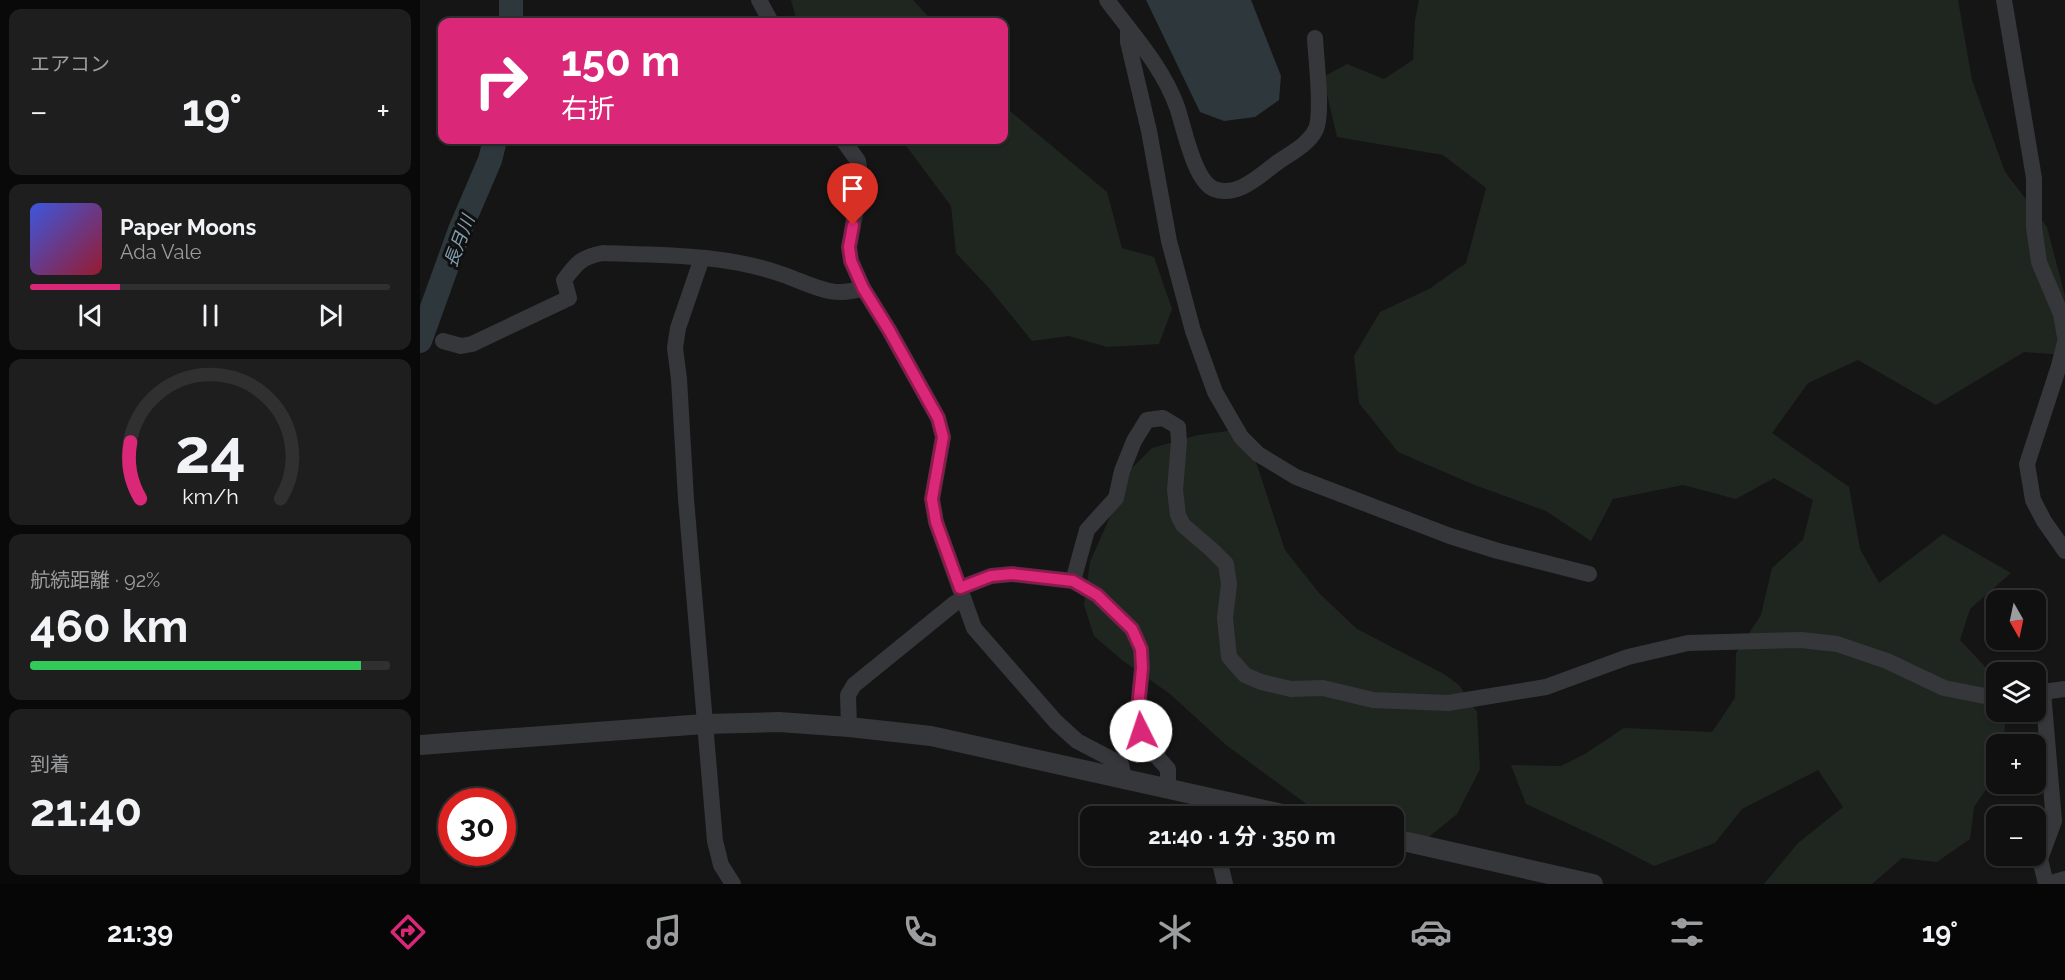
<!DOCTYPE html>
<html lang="ja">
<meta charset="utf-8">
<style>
:root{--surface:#101010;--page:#1e1e1e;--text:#f1f3f6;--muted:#9c9d9f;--line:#303030;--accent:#db2777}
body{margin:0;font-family:Raleway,"Noto Sans JP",sans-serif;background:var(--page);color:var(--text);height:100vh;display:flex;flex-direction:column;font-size:22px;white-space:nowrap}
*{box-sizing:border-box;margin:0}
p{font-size:20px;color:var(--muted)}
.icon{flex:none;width:33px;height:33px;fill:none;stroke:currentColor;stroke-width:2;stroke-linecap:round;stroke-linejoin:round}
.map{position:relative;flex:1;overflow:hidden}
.panel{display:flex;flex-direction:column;gap:9px;padding:9px;background:#090909;width:420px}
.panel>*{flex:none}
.top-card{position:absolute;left:18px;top:18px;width:570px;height:126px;border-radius:12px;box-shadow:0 2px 4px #0004,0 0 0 2px var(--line);background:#db2777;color:#fff;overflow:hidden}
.needle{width:39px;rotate:171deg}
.tools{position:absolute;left:1566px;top:590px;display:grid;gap:12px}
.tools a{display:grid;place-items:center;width:60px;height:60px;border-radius:12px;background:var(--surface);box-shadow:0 2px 4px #0004,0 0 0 2px var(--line);font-size:30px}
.speed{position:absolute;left:18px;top:788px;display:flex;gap:12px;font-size:30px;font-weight:700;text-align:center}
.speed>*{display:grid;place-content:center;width:78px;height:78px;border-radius:50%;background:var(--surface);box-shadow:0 2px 4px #0004,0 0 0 2px var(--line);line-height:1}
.speed .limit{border:9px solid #d22;background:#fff;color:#111}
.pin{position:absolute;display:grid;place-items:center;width:51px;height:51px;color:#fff;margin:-62px -26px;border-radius:50% 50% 50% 0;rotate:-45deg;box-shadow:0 0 6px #0007}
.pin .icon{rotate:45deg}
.me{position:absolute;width:66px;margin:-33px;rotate:356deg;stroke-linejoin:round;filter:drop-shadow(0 0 4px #0008)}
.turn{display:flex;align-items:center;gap:21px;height:126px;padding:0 24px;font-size:27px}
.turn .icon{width:78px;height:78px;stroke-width:2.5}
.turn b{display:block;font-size:42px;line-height:51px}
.big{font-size:45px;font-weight:700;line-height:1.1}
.panel .widget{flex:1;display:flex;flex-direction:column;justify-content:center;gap:9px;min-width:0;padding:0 21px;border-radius:12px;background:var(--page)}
.panel .dial{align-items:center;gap:0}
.dial svg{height:156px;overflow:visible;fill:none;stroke:var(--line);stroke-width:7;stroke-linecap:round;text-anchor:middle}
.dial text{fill:var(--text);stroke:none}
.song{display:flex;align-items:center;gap:18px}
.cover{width:72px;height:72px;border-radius:9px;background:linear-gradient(135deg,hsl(230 70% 55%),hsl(350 70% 35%))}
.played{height:6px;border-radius:3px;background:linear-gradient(90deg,var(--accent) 25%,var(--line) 25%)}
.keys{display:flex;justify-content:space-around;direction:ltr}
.heat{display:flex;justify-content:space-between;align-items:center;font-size:33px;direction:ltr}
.charge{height:9px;border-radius:4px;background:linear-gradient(90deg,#34c759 92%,var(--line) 0)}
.trip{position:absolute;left:660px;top:806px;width:324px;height:60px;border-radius:12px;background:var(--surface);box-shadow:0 2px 4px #0004,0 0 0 2px var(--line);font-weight:700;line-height:60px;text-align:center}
.tabs{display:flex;height:96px;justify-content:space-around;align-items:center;background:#060606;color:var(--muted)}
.tabs .icon{width:42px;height:42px}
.tabs .on{color:var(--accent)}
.tabs b{font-size:27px;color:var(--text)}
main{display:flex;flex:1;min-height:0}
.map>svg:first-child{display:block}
.green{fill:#1f261f}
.water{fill:#2e373b}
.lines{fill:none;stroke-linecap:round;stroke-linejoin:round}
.river{stroke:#2e373b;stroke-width:24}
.minor{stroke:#36373b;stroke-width:16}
.tertiary{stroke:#36373b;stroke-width:20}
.route-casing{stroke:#8e194d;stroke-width:15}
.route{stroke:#db2777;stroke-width:10}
.labels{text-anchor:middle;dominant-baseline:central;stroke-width:6;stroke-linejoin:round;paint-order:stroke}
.water-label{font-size:18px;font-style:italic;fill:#829eae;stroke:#101011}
</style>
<main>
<section class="panel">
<div class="widget"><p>エアコン</p>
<div class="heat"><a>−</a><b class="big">19°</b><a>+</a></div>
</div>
<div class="widget">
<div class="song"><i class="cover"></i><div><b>Paper Moons</b><p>Ada Vale</p></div></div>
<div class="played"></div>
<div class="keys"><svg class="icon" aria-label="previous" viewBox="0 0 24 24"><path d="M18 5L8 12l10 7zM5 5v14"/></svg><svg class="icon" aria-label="pause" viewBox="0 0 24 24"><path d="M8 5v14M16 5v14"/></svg><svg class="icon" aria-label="next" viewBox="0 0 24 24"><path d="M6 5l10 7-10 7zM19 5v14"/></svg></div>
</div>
<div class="widget dial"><svg viewBox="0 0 100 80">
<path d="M14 69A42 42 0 1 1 86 69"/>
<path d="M14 69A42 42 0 0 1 9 40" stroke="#db2777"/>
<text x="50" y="56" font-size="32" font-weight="700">24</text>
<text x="50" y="72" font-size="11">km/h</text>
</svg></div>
<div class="widget"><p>航続距離 · 92%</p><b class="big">460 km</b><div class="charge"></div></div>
<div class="widget"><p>到着</p><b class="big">21:40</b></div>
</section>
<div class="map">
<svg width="1645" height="884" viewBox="0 0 1645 884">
<rect width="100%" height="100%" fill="#151516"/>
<!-- green -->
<g class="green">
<polygon points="371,0 493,0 513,22 377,22"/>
<polygon points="999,0 1538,0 1552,80 1585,172 1627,227 1645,296 1645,355 1604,352 1516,405 1438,360 1388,383 1352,433 1429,487 1440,549 1459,583 1523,534 1591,573 1550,609 1540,640 1574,676 1576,686 1576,711 1582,711 1585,724 1584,744 1576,744 1576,775 1554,807 1550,839 1517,862 1482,858 1452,884 1344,884 1378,843 1423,807 1398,770 1322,809 1295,843 1234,866 1190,843 1106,804 1091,765 1141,766 1165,754 1204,728 1292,732 1315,698 1316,653 1341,615 1352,568 1383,540 1393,500 1354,478 1316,499 1263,485 1193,499 1171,541 1126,511 1052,484 978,452 939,403 934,356 960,312 1009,289 1046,263 1066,188 1023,155 917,137 903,77 927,64 964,79 993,60 995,20"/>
<polygon points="584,106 687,192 702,248 734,257 752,309 739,344 687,347 649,336 612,341 568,287 536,253 531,206 487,147 478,140 584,140"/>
<polygon points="815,430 831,447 865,550 899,593 937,629 1024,674 1039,685 1057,712 1060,769 1037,814 1004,841 974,847 974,816 903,816 806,745 750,694 702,660 674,636 664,605 670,562 711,469 732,448 778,435"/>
</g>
<!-- water -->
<polygon class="water" points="726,0 831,0 861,76 859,100 835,117 804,121 780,112"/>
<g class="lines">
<!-- river -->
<g class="river">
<polyline points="91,0 91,22"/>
<polyline points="0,341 40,230 70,160 75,140"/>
</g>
<!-- minor -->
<g class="minor">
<polyline points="339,0 351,22"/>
<path d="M687,0c25,34 56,67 70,107 7,20 17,74 37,82 24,9 46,-14 64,-27 13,-9 31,-18 38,-33 7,-17 0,-70 -1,-91"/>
<polyline points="1584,0 1614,178 1614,227 1619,262 1641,314 1645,337"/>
<polyline points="708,29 708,42 729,131 749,241 773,331 795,392 821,437 838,454 876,477 1030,536 1078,551 1169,574"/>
<polyline points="423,140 438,161 441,181 429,247 431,261 443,288 469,330 518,418 523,437 512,499 516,522 554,628 636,722 657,741 701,764 704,779"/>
<polyline points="282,258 258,328 255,348 259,379 266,499 295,841 301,865 313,884"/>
<path d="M23,341l18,5 11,-2 97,-46 -5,-18c13,-17 17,-23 39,-27 61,2 123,1 181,22 28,10 49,24 79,13"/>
<polyline points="1645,342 1639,366 1607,464 1613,500 1624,521 1645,551"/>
<polyline points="653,581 667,530 696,498 702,471 714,441 727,420 743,418 758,427 759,442 755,490 758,515 763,525 792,550 806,564 809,584 805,618 809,657 825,675 841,682 871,689 903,688 953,700 1028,703 1126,687 1208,657 1268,643 1381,640 1417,644 1467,661 1524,688 1570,697 1576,696"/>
<polyline points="540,588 571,576 592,574 653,581 677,595 712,629 721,649 722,668 717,719 725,743 748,769 748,788"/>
<polyline points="1623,692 1634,821 1620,859 1626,884"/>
<polyline points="1616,693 1645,689"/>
<polyline points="429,727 428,695 434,685 535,603 544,600"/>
<polyline points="785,797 789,816"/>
<polyline points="798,855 805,884"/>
<polyline points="1628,884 1645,879"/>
</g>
<!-- tertiary -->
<g class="tertiary">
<polyline points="0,745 284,724 359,722 429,727 511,736 871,816"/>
<polyline points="974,839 1173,884"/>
</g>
</g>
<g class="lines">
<defs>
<polyline id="route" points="433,225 429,247 431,261 443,288 469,330 518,418 523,437 512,499 516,522 540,588 571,576 592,574 653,581 677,595 712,629 721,649 722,668 717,719 721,731"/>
</defs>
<!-- route casing -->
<use href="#route" class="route-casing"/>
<!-- route -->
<use href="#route" class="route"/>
</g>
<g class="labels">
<!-- water labels -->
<g class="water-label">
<text transform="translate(39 241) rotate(-69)">長月川</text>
</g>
</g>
</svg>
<div class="tools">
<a><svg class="needle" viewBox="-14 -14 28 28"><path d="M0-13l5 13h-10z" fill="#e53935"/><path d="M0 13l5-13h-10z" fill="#9c9d9f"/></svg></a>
<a><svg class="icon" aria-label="layers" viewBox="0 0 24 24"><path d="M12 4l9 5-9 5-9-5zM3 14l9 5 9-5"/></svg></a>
<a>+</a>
<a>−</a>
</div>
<div class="speed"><div class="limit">30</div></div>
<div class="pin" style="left:433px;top:225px;background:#d93025"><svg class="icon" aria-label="arrive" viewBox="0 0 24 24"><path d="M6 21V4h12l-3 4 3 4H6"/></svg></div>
<svg class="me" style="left:721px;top:731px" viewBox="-20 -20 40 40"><circle r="19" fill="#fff"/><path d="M0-13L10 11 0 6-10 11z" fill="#db2777"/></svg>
<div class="trip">21:40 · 1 分 · 350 m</div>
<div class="top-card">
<div class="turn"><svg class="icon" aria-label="right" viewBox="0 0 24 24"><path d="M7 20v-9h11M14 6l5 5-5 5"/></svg><div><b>150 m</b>右折</div></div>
</div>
</div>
</main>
<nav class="tabs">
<b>21:39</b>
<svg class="icon on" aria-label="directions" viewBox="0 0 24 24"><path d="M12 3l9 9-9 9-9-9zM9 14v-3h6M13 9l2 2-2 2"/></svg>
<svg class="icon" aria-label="music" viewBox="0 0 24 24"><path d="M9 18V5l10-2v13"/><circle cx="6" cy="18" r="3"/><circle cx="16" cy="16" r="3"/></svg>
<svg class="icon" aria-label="phone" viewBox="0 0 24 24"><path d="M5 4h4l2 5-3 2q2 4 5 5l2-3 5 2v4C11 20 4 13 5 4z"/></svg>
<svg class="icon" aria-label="climate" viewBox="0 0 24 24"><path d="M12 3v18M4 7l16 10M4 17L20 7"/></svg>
<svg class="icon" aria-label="car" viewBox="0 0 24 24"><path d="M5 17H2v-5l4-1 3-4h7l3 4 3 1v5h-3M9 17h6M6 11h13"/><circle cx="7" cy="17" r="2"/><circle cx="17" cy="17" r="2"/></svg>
<svg class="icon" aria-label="filters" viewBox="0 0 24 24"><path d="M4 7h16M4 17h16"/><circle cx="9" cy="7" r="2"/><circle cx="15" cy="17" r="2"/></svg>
<b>19°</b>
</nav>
